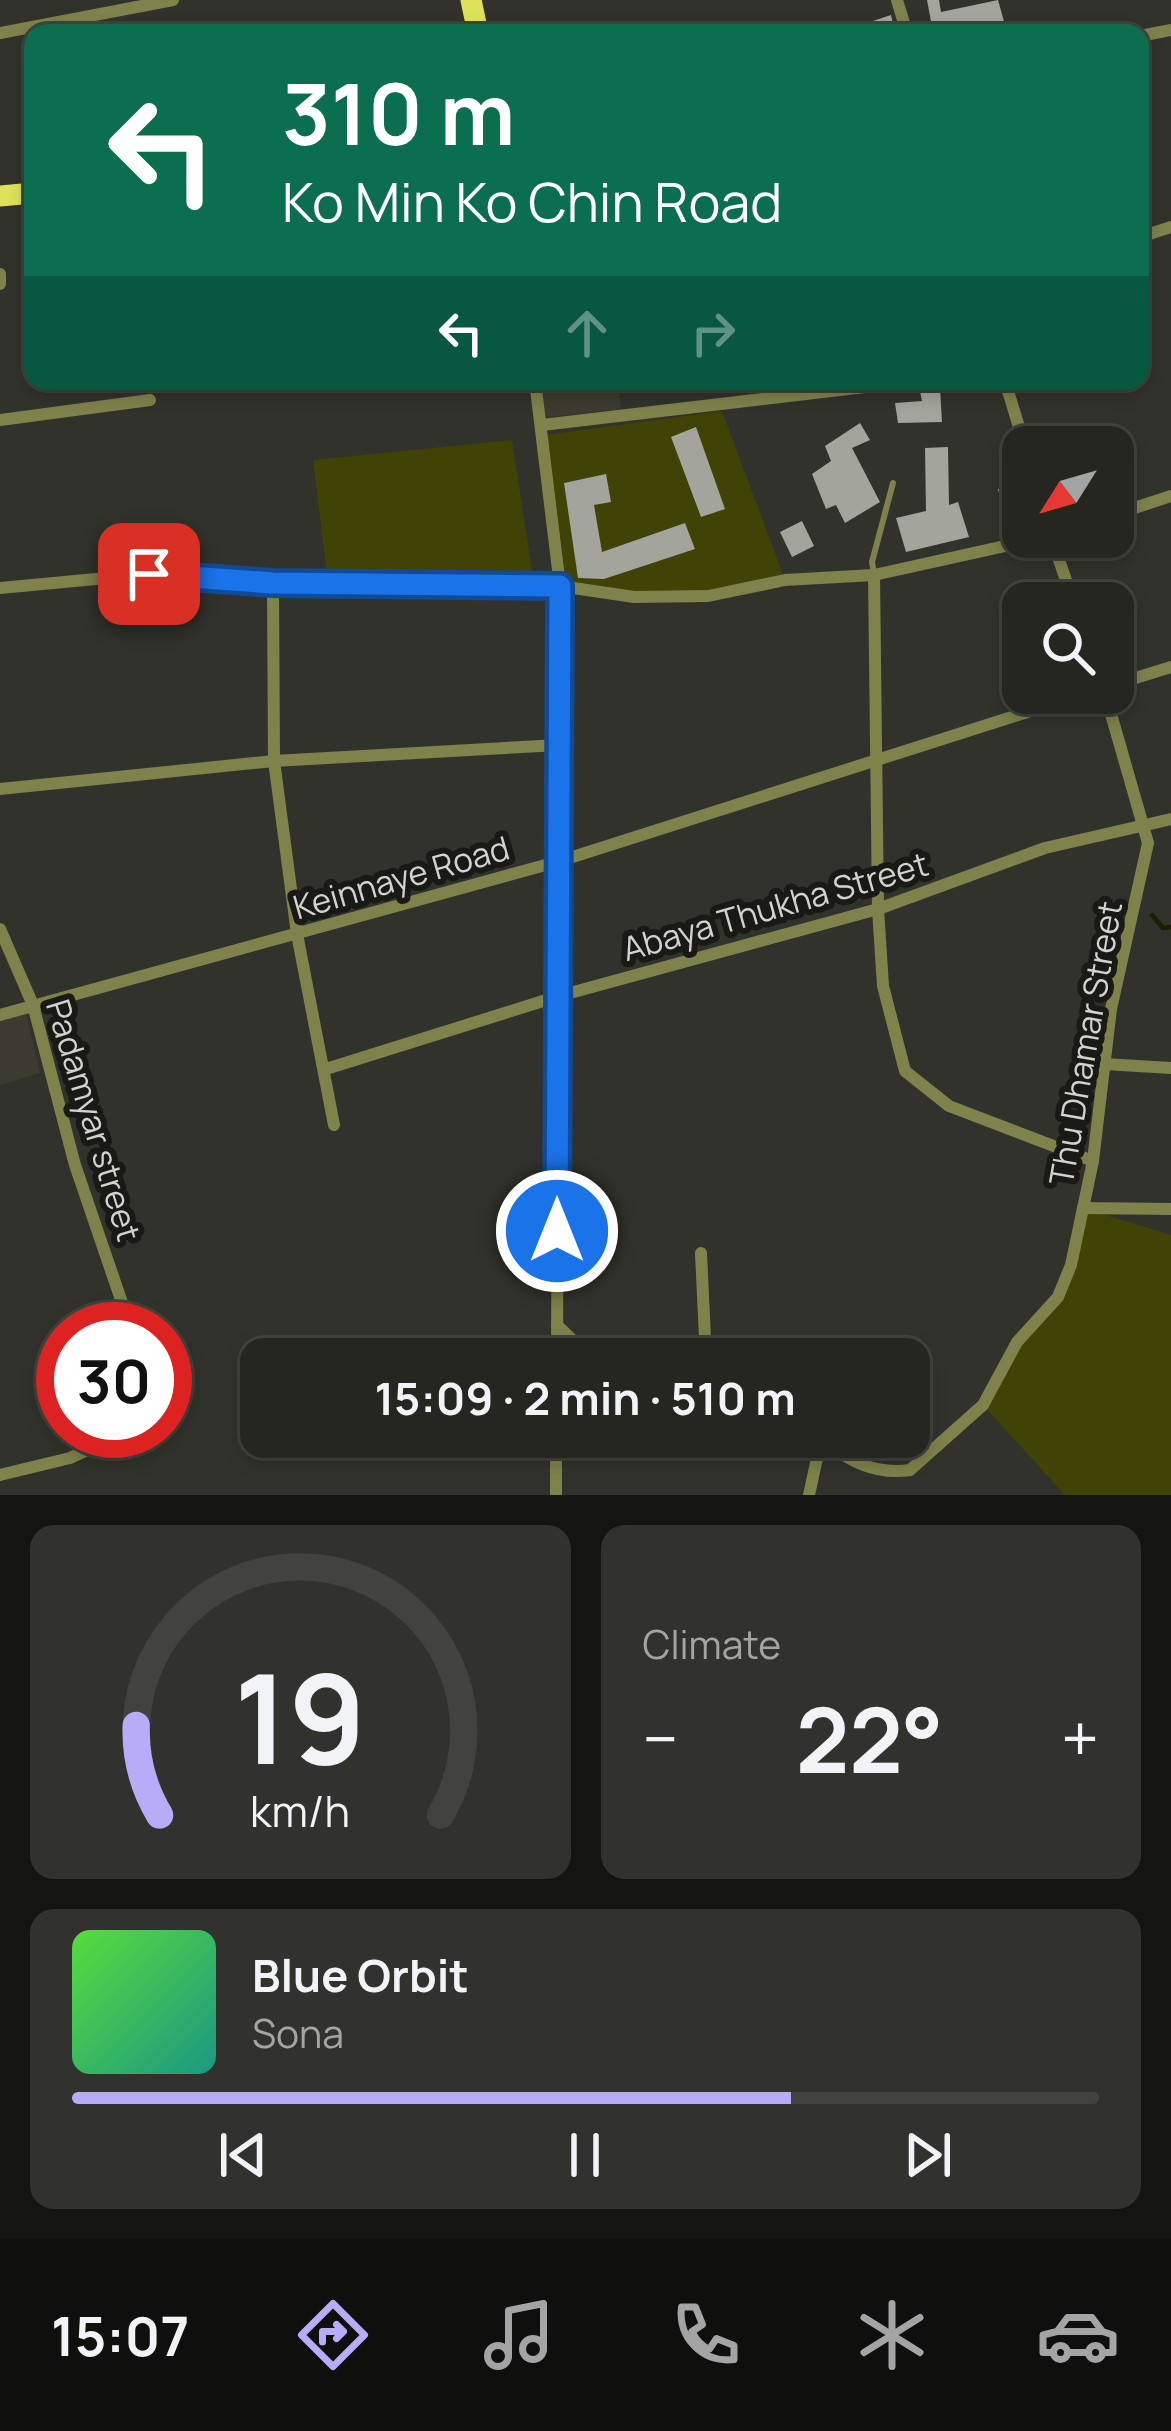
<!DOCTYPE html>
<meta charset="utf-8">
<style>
:root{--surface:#252620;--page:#31322d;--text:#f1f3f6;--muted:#a3a5a5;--line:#42433e;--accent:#b8abf7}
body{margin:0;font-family:Manrope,sans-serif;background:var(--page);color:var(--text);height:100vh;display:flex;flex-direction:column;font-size:45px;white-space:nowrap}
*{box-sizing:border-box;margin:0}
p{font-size:39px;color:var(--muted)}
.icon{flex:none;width:66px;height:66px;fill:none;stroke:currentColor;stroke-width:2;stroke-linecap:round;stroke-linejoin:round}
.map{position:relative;height:1495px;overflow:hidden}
.details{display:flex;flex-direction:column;gap:30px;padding:30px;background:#141512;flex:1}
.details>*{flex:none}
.guide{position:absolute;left:24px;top:24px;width:1125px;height:366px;border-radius:24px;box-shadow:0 6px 18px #0003,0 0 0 3px var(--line);background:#0b6e4f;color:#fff;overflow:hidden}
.needle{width:78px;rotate:233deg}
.buttons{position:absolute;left:1002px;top:426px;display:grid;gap:24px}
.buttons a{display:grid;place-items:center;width:132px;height:132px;border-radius:24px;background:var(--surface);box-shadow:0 6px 18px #0003,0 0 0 3px var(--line);font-size:60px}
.speed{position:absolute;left:36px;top:1302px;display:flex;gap:24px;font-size:60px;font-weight:700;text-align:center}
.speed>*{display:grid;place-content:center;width:156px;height:156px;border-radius:50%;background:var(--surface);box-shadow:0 6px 18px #0003,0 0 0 3px var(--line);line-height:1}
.speed .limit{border:18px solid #d22;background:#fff;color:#111}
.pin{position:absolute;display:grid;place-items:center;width:102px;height:102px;color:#fff;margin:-51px;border-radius:24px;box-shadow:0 6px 18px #0006}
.me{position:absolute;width:132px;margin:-66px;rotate:0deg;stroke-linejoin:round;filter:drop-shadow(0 0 9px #0008)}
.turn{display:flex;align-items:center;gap:42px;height:252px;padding:0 60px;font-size:54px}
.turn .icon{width:156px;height:156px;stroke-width:2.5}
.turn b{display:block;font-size:84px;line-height:102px}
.lanes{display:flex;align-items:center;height:114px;padding:0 60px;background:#0003;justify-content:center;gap:60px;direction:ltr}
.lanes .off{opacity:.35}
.big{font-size:90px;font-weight:700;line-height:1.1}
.details .widget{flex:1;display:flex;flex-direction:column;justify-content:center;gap:18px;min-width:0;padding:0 42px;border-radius:24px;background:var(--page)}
.details .dial{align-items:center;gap:0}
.dial svg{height:312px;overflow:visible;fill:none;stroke:var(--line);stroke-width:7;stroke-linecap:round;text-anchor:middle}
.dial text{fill:var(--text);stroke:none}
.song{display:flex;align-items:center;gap:36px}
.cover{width:144px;height:144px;border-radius:18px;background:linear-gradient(135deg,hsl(110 70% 55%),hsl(170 70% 35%))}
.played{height:12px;border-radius:6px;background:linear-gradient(90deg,var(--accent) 70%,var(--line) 70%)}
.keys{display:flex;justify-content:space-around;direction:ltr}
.heat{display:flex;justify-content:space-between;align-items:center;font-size:66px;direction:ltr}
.details .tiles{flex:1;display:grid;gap:30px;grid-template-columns:1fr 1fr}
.widget:last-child{grid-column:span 2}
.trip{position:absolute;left:240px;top:1338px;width:690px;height:120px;border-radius:24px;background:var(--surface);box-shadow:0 6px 18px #0003,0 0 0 3px var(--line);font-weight:700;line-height:120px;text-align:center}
.tabs{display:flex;height:192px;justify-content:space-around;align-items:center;background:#0f0f0d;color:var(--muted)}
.tabs .icon{width:84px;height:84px}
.tabs .active{color:var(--accent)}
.tabs b{font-size:54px;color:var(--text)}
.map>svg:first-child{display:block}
.built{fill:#3b3c2f}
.green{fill:#414205}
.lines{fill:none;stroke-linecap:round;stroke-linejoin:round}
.stream{stroke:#1c1d03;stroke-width:4.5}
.building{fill:#a3a49c}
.service{stroke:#7f824b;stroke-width:6}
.minor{stroke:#7f824b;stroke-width:12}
.trunk{stroke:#dde25a;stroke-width:21}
.route-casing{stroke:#114b97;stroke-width:30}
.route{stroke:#1a73e8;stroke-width:21}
.labels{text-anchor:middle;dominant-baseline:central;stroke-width:12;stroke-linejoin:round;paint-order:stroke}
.street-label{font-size:33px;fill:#d2d3cf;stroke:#191916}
</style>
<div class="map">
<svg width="1171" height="1495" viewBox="0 0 1171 1495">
<rect width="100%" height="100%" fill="#31322b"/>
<!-- built -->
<g class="built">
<polygon points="536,381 618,381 621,409 540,418"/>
<polygon points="26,1013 40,1073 0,1085 0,1021"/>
</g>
<!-- green -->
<g class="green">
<polygon points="722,411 784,577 708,596 566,593 544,435"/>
<polygon points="512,440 534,583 327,574 313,460"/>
<polygon points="1083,1208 1171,1235 1171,1495 1065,1495 983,1405 1017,1342 1058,1297"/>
</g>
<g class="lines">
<!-- stream -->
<polyline class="stream" points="1152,915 1163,928 1171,927"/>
</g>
<!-- building -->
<g class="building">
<polygon points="927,0 939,0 941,12 998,0 1005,25 971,33 957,33 956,28 933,32"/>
<polygon points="891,15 895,33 850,33 849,29"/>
<polygon points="940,388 942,422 898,423 895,403 922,401 920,391"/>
<polygon points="860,423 870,440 852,448 880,502 845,523 836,505 826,509 812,474 831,461 825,446"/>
<polygon points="696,427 725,509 701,517 671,437"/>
<polygon points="948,447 949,505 958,502 969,537 906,552 896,518 926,511 925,448"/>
<polygon points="606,474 611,502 594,505 602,552 685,523 695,549 604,579 578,578 564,483"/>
<polygon points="1023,485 1023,512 1005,516 998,489"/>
<polygon points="802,521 814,546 792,557 780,532"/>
</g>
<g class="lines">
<!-- service -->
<polyline class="service" points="874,575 872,562 893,483"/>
<!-- minor -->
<g class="minor">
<polyline points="897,0 907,33"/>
<polyline points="0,33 173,0"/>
<polyline points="1140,36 1171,30"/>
<polyline points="1140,237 1171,227"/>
<polyline points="0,274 0,284"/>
<polyline points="535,381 560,586 557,1359"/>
<polyline points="1005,381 1025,447"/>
<polyline points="0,420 150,400"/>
<polyline points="542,425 916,381"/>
<polyline points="1113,515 1171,496"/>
<polyline points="1051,537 1074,603"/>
<polyline points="874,575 878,909 883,986 905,1071 949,1106 1093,1161"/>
<polyline points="273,583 274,761 297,934 334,1125"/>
<polyline points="0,588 149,574 273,583 560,586 634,597 708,596 785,580 874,575 1046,537"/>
<polyline points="1113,685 1171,667"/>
<polyline points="0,789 274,761 559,745"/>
<polyline points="0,929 33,1005 75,1165 131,1329"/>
<polyline points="0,1015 560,861 1087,693"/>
<polyline points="1104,1064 1171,1068"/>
<polyline points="326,1069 559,996 878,909 1045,848 1171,819"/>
<polyline points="1083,1208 1171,1209"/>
<polyline points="701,1253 706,1359"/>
<polyline points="557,1325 592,1359"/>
<path d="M815,1437c31,20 55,39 95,33l73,-65 34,-63 41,-45 13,-32 22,-104 18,-152 37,-166 -43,-150"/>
<polyline points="0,1475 70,1458 128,1431"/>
<polyline points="556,1495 556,1437"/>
<polyline points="809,1495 821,1440"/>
</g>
<!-- trunk -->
<g class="trunk">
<polyline points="471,0 478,33"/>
<polyline points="0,196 33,193"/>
</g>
</g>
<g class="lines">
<defs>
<polyline id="route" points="149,574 273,583 560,586 557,1231"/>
</defs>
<!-- route casing -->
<use href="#route" class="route-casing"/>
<!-- route -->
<use href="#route" class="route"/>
</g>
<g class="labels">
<!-- street labels -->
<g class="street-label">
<text transform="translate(401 877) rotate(-16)">Keinnaye Road</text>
<text transform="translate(775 906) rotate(-16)">Abaya Thukha Street</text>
<text transform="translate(1085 1043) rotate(-80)">Thu Dhamar Street</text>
<text transform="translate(94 1120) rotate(73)">Padamyar street</text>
</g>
</g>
</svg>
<div class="buttons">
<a><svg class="needle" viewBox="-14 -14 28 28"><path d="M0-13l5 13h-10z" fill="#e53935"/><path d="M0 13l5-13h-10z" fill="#a3a5a5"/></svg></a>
<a><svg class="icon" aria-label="search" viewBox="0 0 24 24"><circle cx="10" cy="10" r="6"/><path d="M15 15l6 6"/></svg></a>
</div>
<div class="speed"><div class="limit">30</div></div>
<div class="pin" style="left:149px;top:574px;background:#d93025"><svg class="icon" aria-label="arrive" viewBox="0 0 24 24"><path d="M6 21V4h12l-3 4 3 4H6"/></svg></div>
<svg class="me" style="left:557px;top:1231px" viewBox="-20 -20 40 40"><circle r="17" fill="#1a73e8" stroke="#fff" stroke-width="3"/><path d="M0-11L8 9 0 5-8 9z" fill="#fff"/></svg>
<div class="trip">15:09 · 2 min · 510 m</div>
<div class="guide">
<div class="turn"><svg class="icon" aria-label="left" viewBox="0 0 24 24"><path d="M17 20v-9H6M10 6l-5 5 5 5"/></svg><div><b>310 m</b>Ko Min Ko Chin Road</div></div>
<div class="lanes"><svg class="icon" aria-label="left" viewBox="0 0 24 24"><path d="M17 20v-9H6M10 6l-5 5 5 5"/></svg><svg class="icon off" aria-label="ahead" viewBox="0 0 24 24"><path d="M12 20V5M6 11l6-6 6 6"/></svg><svg class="icon off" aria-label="right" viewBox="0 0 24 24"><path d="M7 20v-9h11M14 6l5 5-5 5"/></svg></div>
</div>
</div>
<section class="details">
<div class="tiles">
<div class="widget dial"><svg viewBox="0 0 100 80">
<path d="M14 69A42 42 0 1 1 86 69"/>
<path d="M14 69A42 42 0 0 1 8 46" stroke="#b8abf7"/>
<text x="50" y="56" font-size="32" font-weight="700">19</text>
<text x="50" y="72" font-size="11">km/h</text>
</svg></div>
<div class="widget"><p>Climate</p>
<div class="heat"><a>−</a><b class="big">22°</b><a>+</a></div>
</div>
<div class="widget">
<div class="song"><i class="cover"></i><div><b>Blue Orbit</b><p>Sona</p></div></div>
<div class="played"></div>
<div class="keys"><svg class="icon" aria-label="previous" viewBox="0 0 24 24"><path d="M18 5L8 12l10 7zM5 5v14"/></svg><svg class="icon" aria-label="pause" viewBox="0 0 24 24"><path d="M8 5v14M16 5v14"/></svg><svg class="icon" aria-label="next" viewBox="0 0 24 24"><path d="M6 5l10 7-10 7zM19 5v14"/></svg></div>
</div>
</div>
</section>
<nav class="tabs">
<b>15:07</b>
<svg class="icon active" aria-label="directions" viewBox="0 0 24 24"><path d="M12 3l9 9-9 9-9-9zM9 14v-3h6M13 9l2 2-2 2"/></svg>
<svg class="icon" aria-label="music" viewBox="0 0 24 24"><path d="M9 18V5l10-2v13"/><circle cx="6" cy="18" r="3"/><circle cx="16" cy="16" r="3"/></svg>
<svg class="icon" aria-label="phone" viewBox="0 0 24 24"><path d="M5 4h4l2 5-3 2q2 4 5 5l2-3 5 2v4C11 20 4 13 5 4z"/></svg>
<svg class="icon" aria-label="climate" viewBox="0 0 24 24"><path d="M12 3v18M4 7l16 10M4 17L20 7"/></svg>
<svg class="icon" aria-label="car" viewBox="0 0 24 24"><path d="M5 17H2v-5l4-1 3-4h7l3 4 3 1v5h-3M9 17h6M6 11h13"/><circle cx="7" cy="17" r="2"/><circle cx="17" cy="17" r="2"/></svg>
</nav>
